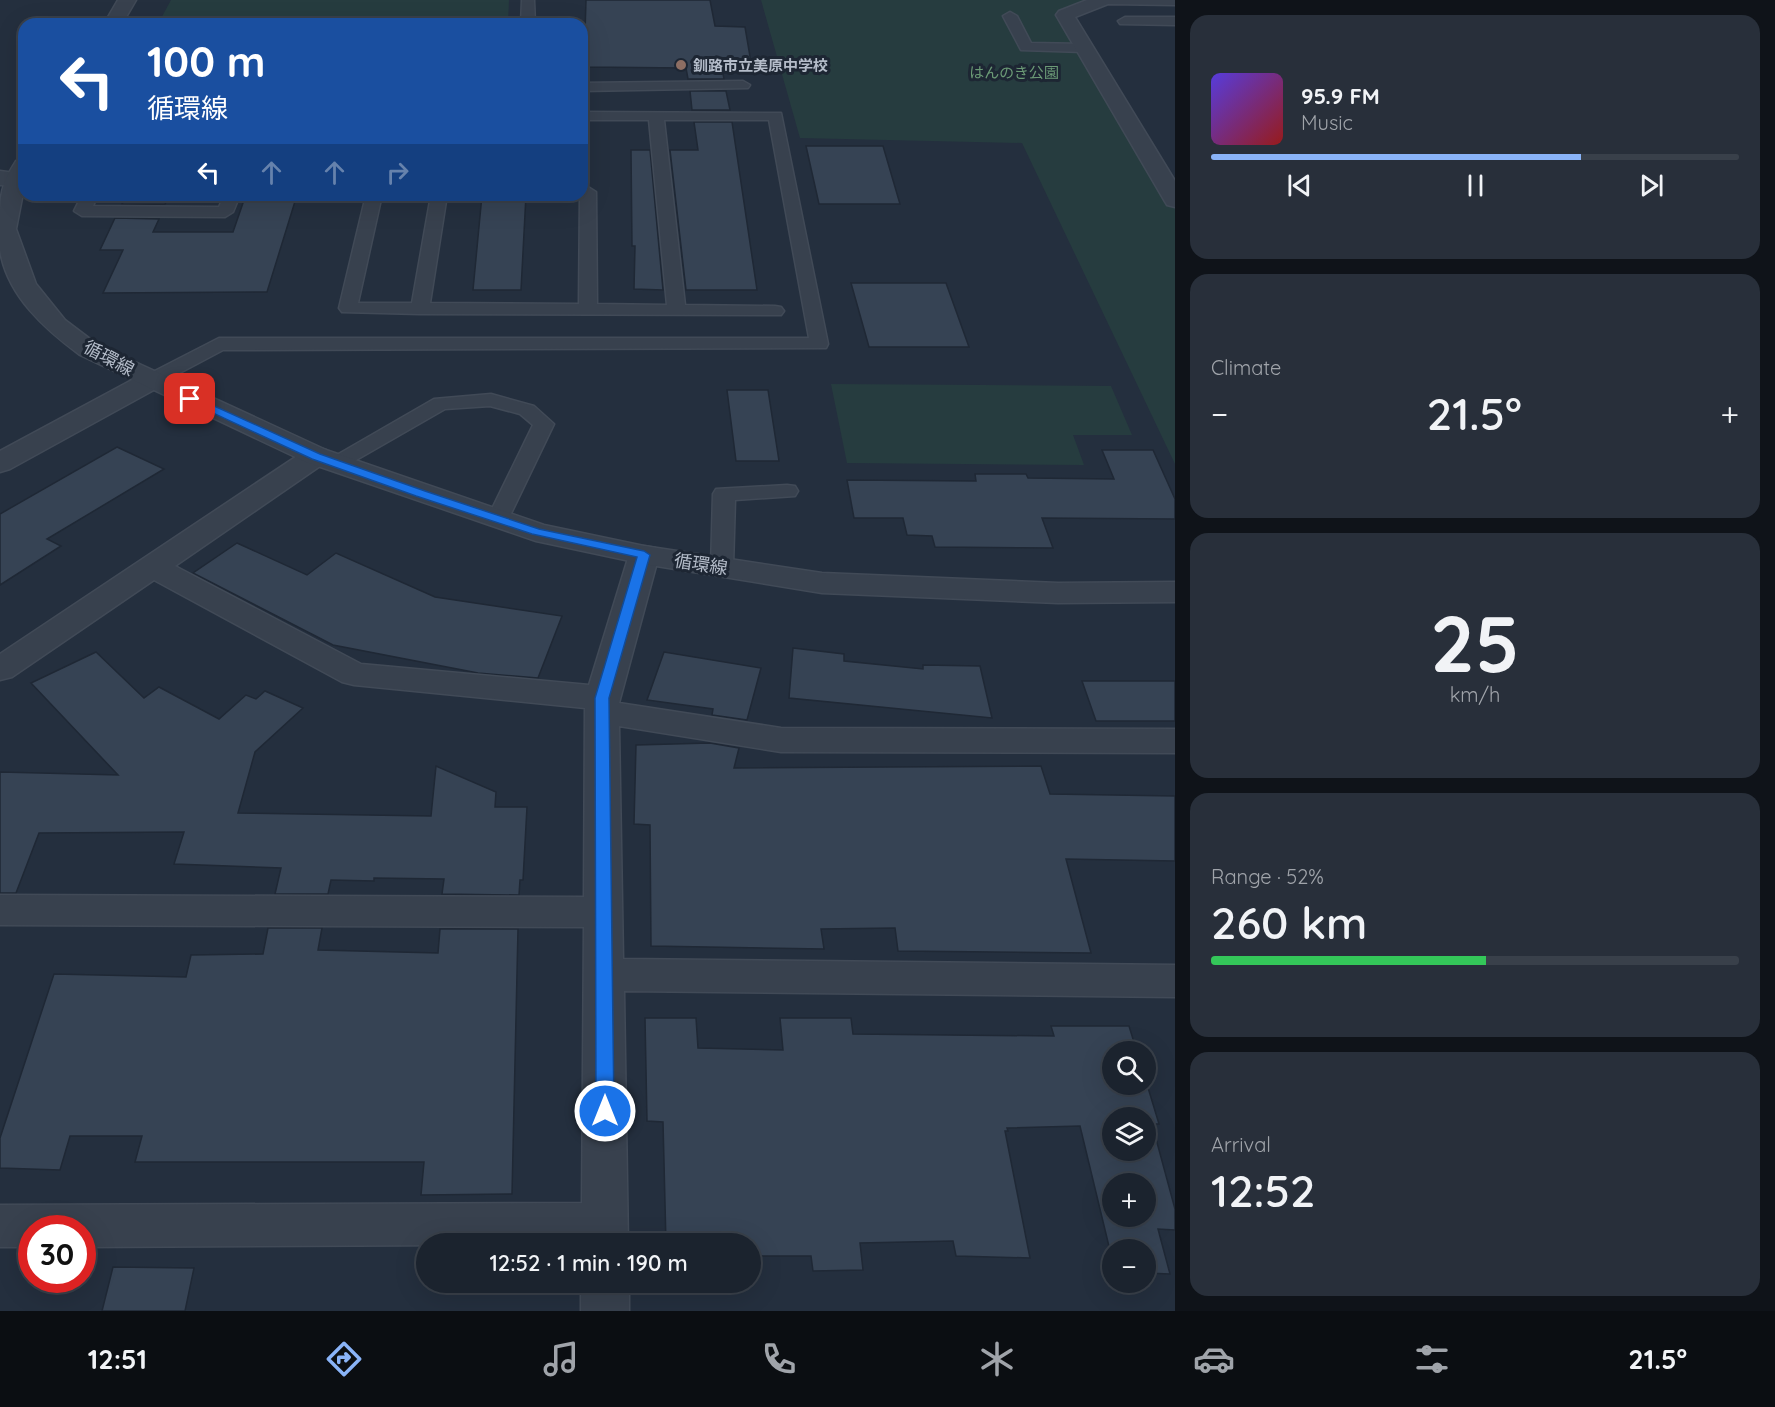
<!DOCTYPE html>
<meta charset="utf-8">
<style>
:root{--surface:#1b232e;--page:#282f3a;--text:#f1f3f6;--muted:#a0a4aa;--line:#39404a;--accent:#8ab4f8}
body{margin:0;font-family:Quicksand,"Noto Sans JP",sans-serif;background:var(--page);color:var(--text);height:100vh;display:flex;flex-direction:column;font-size:22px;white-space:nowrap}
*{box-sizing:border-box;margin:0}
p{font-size:20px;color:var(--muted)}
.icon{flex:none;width:33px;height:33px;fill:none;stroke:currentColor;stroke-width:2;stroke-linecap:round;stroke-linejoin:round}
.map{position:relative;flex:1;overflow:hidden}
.panel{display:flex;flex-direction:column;gap:15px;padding:15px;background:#0f1319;width:600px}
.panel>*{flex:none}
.guide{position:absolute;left:18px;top:18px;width:570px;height:183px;border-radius:18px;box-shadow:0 6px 24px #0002,0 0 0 2px var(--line);background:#1a4fa0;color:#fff;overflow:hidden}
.controls{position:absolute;left:1102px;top:1041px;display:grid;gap:12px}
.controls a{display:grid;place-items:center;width:54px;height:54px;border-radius:50%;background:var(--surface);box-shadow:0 6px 24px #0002,0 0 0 2px var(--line);font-size:30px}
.speed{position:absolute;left:18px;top:1215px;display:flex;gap:12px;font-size:30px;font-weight:700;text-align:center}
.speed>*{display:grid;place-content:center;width:78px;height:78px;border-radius:50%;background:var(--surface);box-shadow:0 6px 24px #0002,0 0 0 2px var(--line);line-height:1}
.speed .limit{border:9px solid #d22;background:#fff;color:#111}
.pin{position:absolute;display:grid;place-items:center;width:51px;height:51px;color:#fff;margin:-26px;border-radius:12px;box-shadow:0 3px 9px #0006}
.me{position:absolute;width:66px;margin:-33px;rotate:0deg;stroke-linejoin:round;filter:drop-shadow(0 0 4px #0008)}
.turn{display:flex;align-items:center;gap:21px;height:126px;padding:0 30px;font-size:27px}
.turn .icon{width:78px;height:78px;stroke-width:2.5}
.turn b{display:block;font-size:42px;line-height:51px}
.lanes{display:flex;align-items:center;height:57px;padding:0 30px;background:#0003;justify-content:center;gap:30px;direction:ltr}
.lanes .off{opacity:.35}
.big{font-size:45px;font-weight:600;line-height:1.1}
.panel .widget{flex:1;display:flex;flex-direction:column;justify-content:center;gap:9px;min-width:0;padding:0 21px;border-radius:18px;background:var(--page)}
.panel .dial{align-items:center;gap:0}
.dial b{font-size:78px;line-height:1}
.song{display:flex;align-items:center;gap:18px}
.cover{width:72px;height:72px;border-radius:9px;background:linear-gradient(135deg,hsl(250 70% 55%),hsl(0 70% 35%))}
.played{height:6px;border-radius:3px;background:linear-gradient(90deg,var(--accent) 70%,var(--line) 70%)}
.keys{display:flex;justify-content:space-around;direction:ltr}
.heat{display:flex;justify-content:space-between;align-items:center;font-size:33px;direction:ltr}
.charge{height:9px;border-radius:4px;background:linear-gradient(90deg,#34c759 52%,var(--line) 0)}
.trip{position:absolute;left:416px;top:1233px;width:345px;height:60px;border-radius:30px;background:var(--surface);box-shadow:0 6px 24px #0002,0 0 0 2px var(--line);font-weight:600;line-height:60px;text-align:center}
.tabs{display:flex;height:96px;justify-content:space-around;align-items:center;background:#0b0e12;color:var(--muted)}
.tabs .icon{width:42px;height:42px}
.tabs .on{color:var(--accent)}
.tabs b{font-size:27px;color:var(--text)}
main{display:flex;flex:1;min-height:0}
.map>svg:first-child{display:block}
.green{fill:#263c3f}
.building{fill:#364354;stroke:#1f2835;stroke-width:1.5;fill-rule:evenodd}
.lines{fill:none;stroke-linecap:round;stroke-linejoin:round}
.service-casing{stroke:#414a57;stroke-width:3}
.minor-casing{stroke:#414a57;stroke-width:3}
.tertiary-casing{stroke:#414a57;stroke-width:3}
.service{fill:#38414e;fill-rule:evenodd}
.minor{fill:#38414e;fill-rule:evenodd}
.tertiary{fill:#38414e;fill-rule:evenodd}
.route{fill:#1a73e8;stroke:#114b97;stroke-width:1.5}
.education-dot{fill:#8d6e63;stroke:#1d2633;stroke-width:2}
.labels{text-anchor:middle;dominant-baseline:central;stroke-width:6;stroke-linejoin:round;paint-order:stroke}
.far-poi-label{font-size:15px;font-weight:bold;fill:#b4bcc9;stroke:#1d2633;text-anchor:start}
.far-park-label{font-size:15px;fill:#6b9a76;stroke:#1d2633}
.street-label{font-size:18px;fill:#b4bcc9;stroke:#1d2633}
</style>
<main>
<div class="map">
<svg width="1175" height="1311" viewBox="0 0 1175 1311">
<rect width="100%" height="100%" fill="#242f3e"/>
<!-- green -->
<g class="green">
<polygon points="171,0 509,0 508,24 158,24"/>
<polygon points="761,0 1103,0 1065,15 1175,200 1175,464 1022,143 800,138"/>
<polygon points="831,384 1111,386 1132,435 1073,435 1084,465 847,463"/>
</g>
<!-- building -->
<g class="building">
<polygon points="586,0 710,0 715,26 745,27 752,68 722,68 724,79 688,79 686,68 584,67"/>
<polygon points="690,91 726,91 730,110 692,110"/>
<polygon points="694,122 732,122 757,290 686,290 670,150 698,150"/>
<polygon points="806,146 883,146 900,204 819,204"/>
<polygon points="631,150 650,150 663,290 634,289 635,246 632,246"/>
<polygon points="127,195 169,195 165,204 122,204"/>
<polygon points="262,195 297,195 267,292 103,293 123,250 100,250 115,218 159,219 153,232 233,232 244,200 260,200"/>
<polygon points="482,195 526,195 521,290 473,290"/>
<polygon points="851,283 946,283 969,347 869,347"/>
<polygon points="727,390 768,390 779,461 736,461"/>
<polygon points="117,447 164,469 47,539 61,546 0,585 0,514"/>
<polygon points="1102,450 1153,450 1175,499 1175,519 1042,518 1053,548 935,547 932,536 907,535 903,518 854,518 847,480 976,481 975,474 1026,474 1028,478 1114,479"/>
<polygon points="237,543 307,575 336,553 435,597 562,616 538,678 478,673 333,645 193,573"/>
<polygon points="793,648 844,654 844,661 923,669 923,665 980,666 992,718 789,698"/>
<polygon points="96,652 144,698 159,687 219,719 246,695 256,699 265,691 303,708 255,752 238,813 431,816 436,766 496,792 495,807 527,807 523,880 520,880 519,895 442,894 444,879 374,878 374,881 331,880 328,894 275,894 281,868 174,864 184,832 39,833 16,893 0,893 0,772 118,775 31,683"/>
<polygon points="664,652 761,668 747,720 712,715 713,709 647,700"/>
<polygon points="1082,681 1175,681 1175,721 1096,721"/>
<polygon points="710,743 739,748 734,768 1041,766 1050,794 1175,796 1175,861 1066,859 1091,953 898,951 895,928 821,929 824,949 651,946 650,825 634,824 636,745"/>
<polygon points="268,928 322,928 318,950 438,953 440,929 518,929 512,1194 421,1195 424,1162 135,1162 142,1136 70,1136 60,1170 0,1168 0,1138 54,974 186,977 191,955 263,954"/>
<path d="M645,1018h51l2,30 85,2 -3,-32h71l2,16 201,2 -3,-10h78l8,26h-24v32h33v-3l13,43h-7l23,85v21l-17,-1 12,45 -24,-1v-23h-33v13l-33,-137 -73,2 1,3h-3l25,127 -74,-2 -3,-15 -93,2 3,27 -50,1 -2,-15h-61v-12h-84l-3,-122 -16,-1zM1113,1118h33v32h-33zM1113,1184h33v32h-33z"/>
<polygon points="113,1267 194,1268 185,1311 102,1311"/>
</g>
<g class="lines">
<defs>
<g id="service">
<polygon points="522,0 534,0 535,24 521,24"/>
<polygon points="1010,12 1017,16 1031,43 1084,44 1091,48 1084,52 1021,50 1003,16"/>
<polygon points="1125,17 1175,17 1175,25 1120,24 1118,21"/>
<polygon points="743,81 750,85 748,88 582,91 582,83"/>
<polygon points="582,112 781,113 828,344 826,348 223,350 159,384 145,384 142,380 145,376 219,338 809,338 769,120 664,120 685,305 775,306 781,307 784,311 781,315 420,314 342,312 339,308 366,195 382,195 358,303 412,303 431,195 447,195 430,303 579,304 580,195 582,195 582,189 588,187 596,192 597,304 667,305 649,120 582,120"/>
<polygon points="82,195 98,195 93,206 219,207 224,195 240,195 233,212 225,217 82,216 74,211"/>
<polygon points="491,394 534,406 554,424 506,524 498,526 490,524 487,519 533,425 520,414 490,406 445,409 344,467 337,469 330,467 327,463 330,459 434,399"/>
<polygon points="787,485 795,486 798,491 795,496 735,500 733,567 730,572 722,574 714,572 711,567 713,494 716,489"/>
</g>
<g id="minor">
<polygon points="1087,0 1175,0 1175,5 1108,4 1075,17 1175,181 1175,207 1167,205 1164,200 1056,15 1059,11"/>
<polygon points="0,171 23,174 24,182 15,186 0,185"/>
<polygon points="152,372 161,374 165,380 161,386 10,469 0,472 0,451 143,374"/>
<polygon points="316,447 326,450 330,456 326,462 175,566 361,664 589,685 629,555 633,548 644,546 655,548 659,555 619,703 781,728 1175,729 1175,753 781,752 619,726 623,959 1175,965 1175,997 624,991 628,1244 82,1247 82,1228 32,1228 32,1247 0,1247 0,1205 582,1203 584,927 0,925 0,895 584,897 585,708 354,685 342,682 154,580 12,677 0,680 0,654 306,450"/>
<rect x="581" y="1282" width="48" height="29"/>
</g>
<g id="tertiary">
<polygon points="118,0 136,0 122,24 104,24"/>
<path d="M24,160v28l-8,41 20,55 29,36 33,25 228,105 218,75 100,21 178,27 236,10 117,-1v20l-117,1 -236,-10 -178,-29 -108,-23 -230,-79 -226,-107c-34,-25 -73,-59 -80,-105 0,-8 0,-19 0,-28 0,-27 1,-38 16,-61z"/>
</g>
</defs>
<!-- service casing -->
<use href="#service" class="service-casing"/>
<!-- minor casing -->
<use href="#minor" class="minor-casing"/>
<!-- tertiary casing -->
<use href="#tertiary" class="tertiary-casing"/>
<!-- service -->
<use href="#service" class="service"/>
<!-- minor -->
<use href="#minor" class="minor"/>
<!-- tertiary -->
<use href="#tertiary" class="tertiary"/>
</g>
<!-- route -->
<polygon class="route" points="190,395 320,454 425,491 539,529 644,551 650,555 609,698 614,1111 611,1116 605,1118 598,1116 596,1111 595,698 637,557 532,534 416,496 312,459 187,401 185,399"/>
<!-- markers -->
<circle class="education-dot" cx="681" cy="65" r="6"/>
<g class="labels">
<!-- far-poi labels -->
<g class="far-poi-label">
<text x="693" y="65">釧路市立美原中学校</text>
</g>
<!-- far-park labels -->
<g class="far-park-label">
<text x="1014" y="72">はんのき公園</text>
</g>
<!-- street labels -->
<g class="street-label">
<text transform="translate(109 358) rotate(28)">循環線</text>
<text transform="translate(701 564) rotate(9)">循環線</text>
</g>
</g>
</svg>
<div class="controls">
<a><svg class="icon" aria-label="search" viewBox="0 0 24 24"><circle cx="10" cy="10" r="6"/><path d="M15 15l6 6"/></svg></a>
<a><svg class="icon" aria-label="layers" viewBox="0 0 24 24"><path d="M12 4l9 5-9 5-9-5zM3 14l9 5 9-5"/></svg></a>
<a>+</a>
<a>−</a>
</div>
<div class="speed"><div class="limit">30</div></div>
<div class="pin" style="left:190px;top:399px;background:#d93025"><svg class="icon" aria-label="arrive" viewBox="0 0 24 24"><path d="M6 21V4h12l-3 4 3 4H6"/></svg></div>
<svg class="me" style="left:605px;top:1111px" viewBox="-20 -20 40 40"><circle r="17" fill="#1a73e8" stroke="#fff" stroke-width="3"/><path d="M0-11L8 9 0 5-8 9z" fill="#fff"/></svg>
<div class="trip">12:52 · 1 min · 190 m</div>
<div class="guide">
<div class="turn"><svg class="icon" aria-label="left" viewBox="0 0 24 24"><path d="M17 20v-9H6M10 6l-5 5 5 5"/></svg><div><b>100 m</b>循環線</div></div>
<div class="lanes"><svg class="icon" aria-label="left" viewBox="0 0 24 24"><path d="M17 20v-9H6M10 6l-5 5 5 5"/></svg><svg class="icon off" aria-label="ahead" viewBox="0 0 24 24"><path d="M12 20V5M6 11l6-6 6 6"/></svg><svg class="icon off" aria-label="ahead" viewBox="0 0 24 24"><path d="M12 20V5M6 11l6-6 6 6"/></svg><svg class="icon off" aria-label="right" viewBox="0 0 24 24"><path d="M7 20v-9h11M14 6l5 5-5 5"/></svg></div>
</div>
</div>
<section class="panel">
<div class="widget">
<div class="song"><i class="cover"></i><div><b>95.9 FM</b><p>Music</p></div></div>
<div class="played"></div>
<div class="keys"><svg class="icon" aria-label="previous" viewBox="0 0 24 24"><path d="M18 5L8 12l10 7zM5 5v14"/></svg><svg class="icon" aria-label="pause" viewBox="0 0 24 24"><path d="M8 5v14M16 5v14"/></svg><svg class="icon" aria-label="next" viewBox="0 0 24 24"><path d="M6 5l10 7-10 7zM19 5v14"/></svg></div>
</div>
<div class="widget"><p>Climate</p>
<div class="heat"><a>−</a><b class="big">21.5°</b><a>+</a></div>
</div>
<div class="widget dial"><b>25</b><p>km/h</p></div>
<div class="widget"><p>Range · 52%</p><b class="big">260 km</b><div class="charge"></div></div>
<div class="widget"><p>Arrival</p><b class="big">12:52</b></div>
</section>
</main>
<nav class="tabs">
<b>12:51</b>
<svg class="icon on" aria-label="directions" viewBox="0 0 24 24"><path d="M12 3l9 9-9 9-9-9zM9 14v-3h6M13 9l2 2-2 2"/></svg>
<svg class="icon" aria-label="music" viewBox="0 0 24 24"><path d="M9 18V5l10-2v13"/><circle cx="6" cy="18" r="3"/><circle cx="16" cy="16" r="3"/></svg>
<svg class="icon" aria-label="phone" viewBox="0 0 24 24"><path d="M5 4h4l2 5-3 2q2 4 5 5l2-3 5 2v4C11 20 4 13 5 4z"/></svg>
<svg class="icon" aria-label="climate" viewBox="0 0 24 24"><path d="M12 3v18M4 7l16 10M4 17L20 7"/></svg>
<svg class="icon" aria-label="car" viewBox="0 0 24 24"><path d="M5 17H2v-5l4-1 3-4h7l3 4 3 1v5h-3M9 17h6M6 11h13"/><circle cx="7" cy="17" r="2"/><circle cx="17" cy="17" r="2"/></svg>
<svg class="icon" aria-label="filters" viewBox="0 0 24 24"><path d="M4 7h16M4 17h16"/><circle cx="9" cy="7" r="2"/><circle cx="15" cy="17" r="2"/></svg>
<b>21.5°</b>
</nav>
